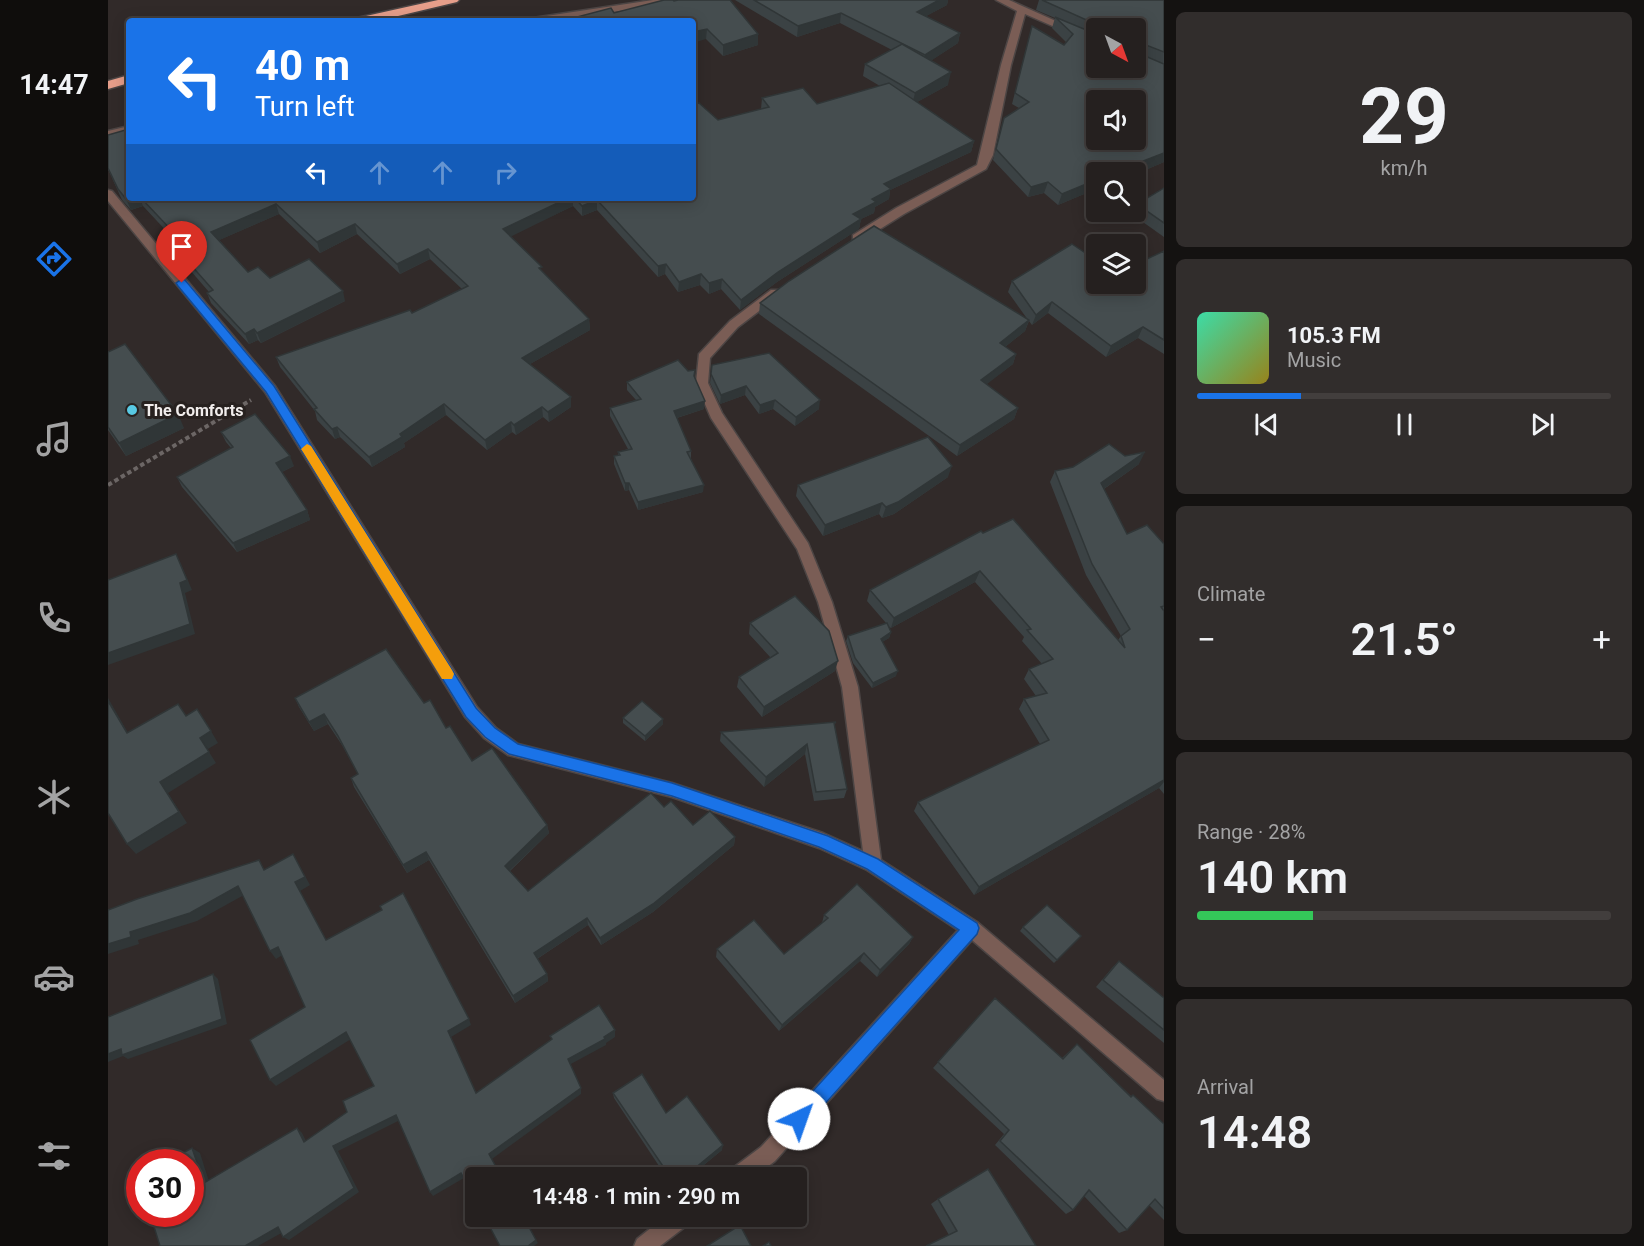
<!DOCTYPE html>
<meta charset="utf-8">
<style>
:root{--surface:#25201f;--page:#312d2c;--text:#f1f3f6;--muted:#a3a3a4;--line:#423e3d;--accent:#1a73e8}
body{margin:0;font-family:Roboto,sans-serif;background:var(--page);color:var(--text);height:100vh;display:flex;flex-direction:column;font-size:22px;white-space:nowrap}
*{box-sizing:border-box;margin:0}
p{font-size:20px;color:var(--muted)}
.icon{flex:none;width:33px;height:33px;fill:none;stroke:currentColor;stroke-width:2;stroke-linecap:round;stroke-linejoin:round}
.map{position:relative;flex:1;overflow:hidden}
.panel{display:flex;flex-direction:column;gap:12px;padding:12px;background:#141211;width:480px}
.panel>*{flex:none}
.hud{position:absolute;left:18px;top:18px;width:570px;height:183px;border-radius:6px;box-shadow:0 3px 15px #0003,0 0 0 2px var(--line);background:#1a73e8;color:#fff;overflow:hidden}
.needle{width:39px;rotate:139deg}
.tools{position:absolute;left:978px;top:18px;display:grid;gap:12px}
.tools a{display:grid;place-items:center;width:60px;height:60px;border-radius:6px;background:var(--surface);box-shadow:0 3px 15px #0003,0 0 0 2px var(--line);font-size:30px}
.speed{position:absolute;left:18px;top:1149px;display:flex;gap:12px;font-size:30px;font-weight:700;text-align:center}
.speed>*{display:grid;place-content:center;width:78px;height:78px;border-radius:50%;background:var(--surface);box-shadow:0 3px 15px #0003,0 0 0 2px var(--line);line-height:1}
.speed .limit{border:9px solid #d22;background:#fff;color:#111}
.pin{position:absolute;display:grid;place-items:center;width:51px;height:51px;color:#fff;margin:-62px -26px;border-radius:50% 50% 50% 0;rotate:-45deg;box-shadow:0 0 6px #0007}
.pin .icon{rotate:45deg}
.me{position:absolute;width:66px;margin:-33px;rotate:42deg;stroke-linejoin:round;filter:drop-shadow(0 0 4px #0008)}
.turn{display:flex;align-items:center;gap:21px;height:126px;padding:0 30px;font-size:27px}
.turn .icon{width:78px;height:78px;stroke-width:2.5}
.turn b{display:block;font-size:42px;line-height:51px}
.lanes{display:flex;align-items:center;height:57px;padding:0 30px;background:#0003;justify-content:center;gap:30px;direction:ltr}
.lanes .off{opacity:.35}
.big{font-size:45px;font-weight:600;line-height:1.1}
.panel .widget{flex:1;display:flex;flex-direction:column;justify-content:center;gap:9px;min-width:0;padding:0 21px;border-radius:9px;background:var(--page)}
.panel .dial{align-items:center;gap:0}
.dial b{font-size:78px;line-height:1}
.song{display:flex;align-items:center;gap:18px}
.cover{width:72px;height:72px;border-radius:9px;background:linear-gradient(135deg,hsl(160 70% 55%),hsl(50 70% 35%))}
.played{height:6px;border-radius:3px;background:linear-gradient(90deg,var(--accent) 25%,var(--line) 25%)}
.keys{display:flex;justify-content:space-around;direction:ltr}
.heat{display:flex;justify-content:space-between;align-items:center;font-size:33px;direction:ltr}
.charge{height:9px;border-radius:4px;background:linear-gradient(90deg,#34c759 28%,var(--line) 0)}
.trip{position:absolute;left:357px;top:1167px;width:342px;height:60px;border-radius:6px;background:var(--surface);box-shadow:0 3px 15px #0003,0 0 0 2px var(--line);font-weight:600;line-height:60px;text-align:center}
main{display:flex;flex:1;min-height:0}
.menu{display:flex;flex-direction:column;width:108px;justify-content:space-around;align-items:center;background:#0f0d0c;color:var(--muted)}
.menu .icon{width:42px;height:42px}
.menu .active{color:var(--accent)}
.menu b{font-size:27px;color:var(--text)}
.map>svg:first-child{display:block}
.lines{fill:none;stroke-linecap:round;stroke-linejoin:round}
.minor-casing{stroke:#4c4544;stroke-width:3}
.highway-casing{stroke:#4c4544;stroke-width:3}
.path{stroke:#6c6665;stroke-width:4;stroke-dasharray:4.5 3;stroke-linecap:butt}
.minor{fill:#7a5d55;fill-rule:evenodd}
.highway{fill:#e69e8a;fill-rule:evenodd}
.wall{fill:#3b4244;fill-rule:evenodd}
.shaded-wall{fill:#303637}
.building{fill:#454d4f;stroke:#303637;stroke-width:1.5;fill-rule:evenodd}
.route{fill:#1a73e8;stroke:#114b97;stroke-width:1.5}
.slow{fill:#f59e0b}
.poi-dot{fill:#58c9e3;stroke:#27211f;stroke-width:2}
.labels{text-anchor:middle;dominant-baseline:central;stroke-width:6;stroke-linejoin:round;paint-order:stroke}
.poi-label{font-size:16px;font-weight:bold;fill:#f1edec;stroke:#27211f;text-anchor:start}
</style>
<main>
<nav class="menu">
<b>14:47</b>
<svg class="icon active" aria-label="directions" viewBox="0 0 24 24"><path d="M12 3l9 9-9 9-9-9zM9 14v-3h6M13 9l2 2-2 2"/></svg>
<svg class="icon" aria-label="music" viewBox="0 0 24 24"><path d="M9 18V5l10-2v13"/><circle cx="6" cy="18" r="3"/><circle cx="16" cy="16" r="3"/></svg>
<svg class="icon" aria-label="phone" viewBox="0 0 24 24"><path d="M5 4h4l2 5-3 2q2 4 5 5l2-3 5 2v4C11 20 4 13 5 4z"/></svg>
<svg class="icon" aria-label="climate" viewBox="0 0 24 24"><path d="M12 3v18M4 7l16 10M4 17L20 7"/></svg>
<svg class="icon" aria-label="car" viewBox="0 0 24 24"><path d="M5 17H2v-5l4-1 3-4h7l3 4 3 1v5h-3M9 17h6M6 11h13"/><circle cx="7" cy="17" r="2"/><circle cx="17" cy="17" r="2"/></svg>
<svg class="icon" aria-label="filters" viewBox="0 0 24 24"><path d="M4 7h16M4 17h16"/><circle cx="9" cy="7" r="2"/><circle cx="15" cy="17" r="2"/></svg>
</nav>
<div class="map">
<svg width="1056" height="1246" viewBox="0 0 1056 1246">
<rect width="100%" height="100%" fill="#312a29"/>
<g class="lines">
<defs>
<g id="minor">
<polygon points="545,0 569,0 564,3 445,21 420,21 425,18"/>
<polygon points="888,0 901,0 988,39 988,45 917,14 903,65 885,155 878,169 796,214 753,241 745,241 745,235 788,208 869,165 893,65 909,11"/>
<polygon points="21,126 21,132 0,137 0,131"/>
<polygon points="0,190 4,191 167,386 369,707 388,728 410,744 564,783 715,833 755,851 734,687 710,602 689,549 603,418 588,383 591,354 622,321 663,290 671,290 671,296 630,327 602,358 600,383 614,413 700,543 724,602 750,687 773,860 869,922 1056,1080 1056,1101 1049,1099 864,940 667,1161 645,1178 618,1178 621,1171 653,1147 850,930 759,870 711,848 564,797 400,755 376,738 357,717 157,392 0,201"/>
<polygon points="558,1216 585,1216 582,1223 552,1246 526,1246 529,1239"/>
</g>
<g id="highway">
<polygon points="330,0 351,0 349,2 269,21 247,21 249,18"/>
<polygon points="21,75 21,83 0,89 0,81"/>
</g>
</defs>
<!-- minor casing -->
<use href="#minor" class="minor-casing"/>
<!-- highway casing -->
<use href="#highway" class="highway-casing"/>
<!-- path -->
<polyline class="path" points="0,485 143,400"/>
<!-- minor -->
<use href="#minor" class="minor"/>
<!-- highway -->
<use href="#highway" class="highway"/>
</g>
<!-- wall -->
<g class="wall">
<polygon points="627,0 840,0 839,5 818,16 852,33 850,43 822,61 840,85 809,102 866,141 863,152 782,190 781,199 767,207 766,213 753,219 751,229 669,282 632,310 613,289 601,294 592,285 570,292 557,274 550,277 489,210 474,216 465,206 402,236 435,272 481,319 482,330 422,364 463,397 463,407 441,422 435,417 408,435 404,432 379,450 338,415 296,443 297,447 264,467 232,437 227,439 209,420 207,411 172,367 168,357 304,313 354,289 322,259 292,274 249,234 212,253 171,214 111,240 140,272 237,301 153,343 150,340 141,344 103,303 99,293 101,292 63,248 59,238 63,236 35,206 23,210 14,200 0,169 0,135 21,198 323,198 326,202 334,198 585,198 610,120 653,109 654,98 709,104 772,86 755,76 757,64 784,50 732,23 689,37"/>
<path d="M931,0h125v162l-28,12v-2h-40v17l-38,16 -14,-12 -16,4 -35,-37 11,-42 15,-10 -7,-4 20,-78 32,19 2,-3 -14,-14 3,-10 -19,-8zM988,28h40l-40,40z"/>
<polygon points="566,1 650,34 650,45 615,56 598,39 506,13"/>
<polygon points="1056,188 1056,237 1025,215 1026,212 1028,212 1029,204"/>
<polygon points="1056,251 1056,354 1030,338 998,357 940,313 924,325 921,321 917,331 897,347 908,354 905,364 878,384 910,408 906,419 849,456 651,314 652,303 920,320 900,292 904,281 988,284"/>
<polygon points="0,352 76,428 18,456 0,430"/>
<polygon points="604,365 711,409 687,426 665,409 651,414 637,395 612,404 602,383"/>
<polygon points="580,371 586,376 596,409 569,418 583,451 583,459 595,492 530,510 521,490 517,491 506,464 506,456 510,456 510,452 520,449 502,416 502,408 528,400 519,390 519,382"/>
<polygon points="113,432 186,466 174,472 199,510 202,520 129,552 74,487 69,477 123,448 118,442"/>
<polygon points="1017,456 1031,464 996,489 1019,534 1056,544 1056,794 1051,788 866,895 806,811 810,802 932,744 911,709 916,699 928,696 916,679 921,669 934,664 914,641 916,637 867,582 783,628 779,625 783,632 781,638 774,642 788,676 764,688 745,663 738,641 740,636 778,623 759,601 762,590 873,531 1010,640 1013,636 978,575 942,482 947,471"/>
<polygon points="840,477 786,514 774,518 771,514 715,536 688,496 690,485"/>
<polygon points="642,623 727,671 654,717 629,687 631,677 663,658 641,634"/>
<polygon points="187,698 316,703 338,728 364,761 439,825 441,833 402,871 420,891 556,807 585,825 627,837 626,845 545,912 493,945 480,925 429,959 439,974 440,981 407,1003 321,860 299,873 246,787 243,778 250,774 234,745 220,724 206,731 191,707"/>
<polygon points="515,718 555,724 537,741 515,723"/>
<polygon points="728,722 726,726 739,789 736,798 706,801 697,754 656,787 612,741 613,732"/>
<polygon points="716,915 805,937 801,944 769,977 752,961 671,1031 608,957 609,949 676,954 714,923"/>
<polygon points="915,927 973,936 946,963 912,931"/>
<polygon points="1011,961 1056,998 1056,1043 988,987 1004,968"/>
<polygon points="887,998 954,1058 969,1044 1023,1096 1025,1095 1056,1124 1056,1220 1041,1205 1019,1230 1011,1233 976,1196 965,1210 958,1214 887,1145 896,1134 825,1068"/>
<polygon points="505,1093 558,1113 614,1150 580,1178 559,1178 506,1098"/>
<polygon points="830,1199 928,1246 841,1235 823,1204"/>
</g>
<!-- shaded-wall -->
<g class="shaded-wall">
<polygon points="830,0 840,0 839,5 807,22 809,12"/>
<polygon points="733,13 732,23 689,37 690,26"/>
<polygon points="599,29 598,39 585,43 585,32"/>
<polygon points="852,33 850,43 815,66 817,55"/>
<polygon points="650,34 650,45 615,56 615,45"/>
<polygon points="843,72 840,85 804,105 807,93"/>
<polygon points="866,141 863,152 782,190 781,199 767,207 766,213 753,219 751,229 669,282 632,310 633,300 764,199 776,184"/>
<polygon points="1056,153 1056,162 1028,174 1028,172 1007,172"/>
<polygon points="988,180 988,189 950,205 954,194"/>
<polygon points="940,182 936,193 920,197 923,187"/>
<polygon points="23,198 32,198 35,206 23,210 18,199"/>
<polygon points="460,198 465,198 465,206 396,240 395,229"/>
<polygon points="489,200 489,210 474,216 474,206"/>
<polygon points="168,204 171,214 107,242 103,232"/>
<polygon points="247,224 249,234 212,253 209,242"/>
<polygon points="320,249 322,259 292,274 289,264"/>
<polygon points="558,264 557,274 550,277 550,266"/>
<polygon points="593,274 592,285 570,292 571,282"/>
<polygon points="614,279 613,289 601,294 601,283"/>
<polygon points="235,291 237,301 153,343 149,333"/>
<polygon points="944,302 940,313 924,325 928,315"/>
<polygon points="481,319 482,330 415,368 414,358"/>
<polygon points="921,320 917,331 888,354 892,343"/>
<polygon points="1035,327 1030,338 998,357 1003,346"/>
<polygon points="146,329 150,340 141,344 137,334"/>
<polygon points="908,354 905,364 870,391 873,380"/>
<polygon points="638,386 637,395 612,404 613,395"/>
<polygon points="463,397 463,407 441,422 440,412"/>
<polygon points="667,400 665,409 651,414 652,405"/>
<polygon points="712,400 711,409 687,426 688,417"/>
<polygon points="597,401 596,409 565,419 566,411"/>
<polygon points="336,404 338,415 296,443 297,447 264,467 261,457 292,434"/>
<polygon points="434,407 435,417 408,435 406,425"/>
<polygon points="910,408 906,419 849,456 852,445"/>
<polygon points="70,414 76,428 18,456 11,443"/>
<polygon points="403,422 404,432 379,450 377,440"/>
<polygon points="229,427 232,437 227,439 224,429"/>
<polygon points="1037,452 1031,464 987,495 993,483"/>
<polygon points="182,456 186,466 172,473 168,463"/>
<polygon points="844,466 840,477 786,514 774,518 778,507"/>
<polygon points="517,483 521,483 521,490 517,491"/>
<polygon points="596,485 595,492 530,510 530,502"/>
<polygon points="774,503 771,514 715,536 717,525"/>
<polygon points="199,510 202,520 129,552 125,543"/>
<polygon points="68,554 73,564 84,590 77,593 87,634 0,665 0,653 72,583"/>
<polygon points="872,571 867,582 783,628 786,618"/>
<polygon points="783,632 781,638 771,644 773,639"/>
<polygon points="730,661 727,671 654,717 656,707"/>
<polygon points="790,671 788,676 764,688 765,683"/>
<polygon points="0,698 27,745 19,733 0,701"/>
<polygon points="216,714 220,724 206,731 201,722"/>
<polygon points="555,719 555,724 537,741 537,736"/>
<polygon points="103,731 110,743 100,749 92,738"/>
<polygon points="699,744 697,754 656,787 658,777"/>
<polygon points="101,752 108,763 60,793 79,823 28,854 19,844 52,782"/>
<polygon points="1056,780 1056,782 1051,788 866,895 871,887"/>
<polygon points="439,825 441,833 399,873 397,866"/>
<polygon points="627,837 626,845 545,912 493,945 492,938"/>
<polygon points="318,852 321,860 299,873 295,865"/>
<polygon points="185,854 202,885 192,891 223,947 187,882"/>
<polygon points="130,886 136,895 89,921 30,940 31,944 0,954 0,944 22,932"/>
<polygon points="479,918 480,925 427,960 426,953"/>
<polygon points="805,937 801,944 769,977 772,970"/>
<polygon points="170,947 176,954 168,959 162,951"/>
<polygon points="756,953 752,961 671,1031 674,1025"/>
<polygon points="105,974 110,979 119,1024 20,1059 15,1056 0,1062 0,1054"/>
<polygon points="439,974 440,981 407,1003 405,996"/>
<polygon points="361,1019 363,1025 343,1037 340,1031"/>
<polygon points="507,1030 507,1037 498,1043 498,1045 461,1065 460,1059"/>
<polygon points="238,1032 243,1039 168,1086 162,1080"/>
<polygon points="473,1088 473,1094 384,1159 381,1154"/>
<polygon points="288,1115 292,1120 230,1151 251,1192 181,1240 175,1237 225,1146"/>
<polygon points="189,1128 194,1133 201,1147 196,1142"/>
<polygon points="615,1145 614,1150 580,1178 575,1178"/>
<polygon points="84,1148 92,1153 103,1188 96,1183"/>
<polygon points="353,1173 356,1178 325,1196 322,1192"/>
<polygon points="170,1227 177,1231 150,1246 137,1246"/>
<polygon points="428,1240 430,1243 426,1246 420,1246"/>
</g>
<!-- building -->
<g class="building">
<polygon points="556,0 565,0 566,1 570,0 622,0 650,34 615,45 599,29 585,32 585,21 454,21 503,8 506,13"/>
<polygon points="646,0 831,0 809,12 852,33 817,55 733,13 690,26"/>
<path d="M934,0h122v52l-23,-9 -3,2v8l26,11v89l-49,19h-19v8l-34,14 -14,-12 -17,5 -35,-38 8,-31 25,-16 -14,-9 17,-67 32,19 9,-11 -18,-17 41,17v34h40v-40h-35l-1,-2zM988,100h40v40h-40z"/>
<polygon points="794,44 843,72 807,93 757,64"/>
<polygon points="781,83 866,141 776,184 783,189 764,199 768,202 745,214 753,219 670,272 633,300 614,279 601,283 593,274 571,282 558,264 550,266 489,200 474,206 467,198 585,198 585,104 591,103 610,120 661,107 654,98 695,88 709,104"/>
<polygon points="21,129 21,198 23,198 18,199 10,189 0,168 0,135"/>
<polygon points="1056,188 1056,223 1029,204"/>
<polygon points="33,198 323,198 326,202 334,198 460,198 395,229 434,267 431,268 481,319 414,358 463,397 440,412 434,407 406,425 403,422 377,440 336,404 292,434 294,437 261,457 229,427 224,429 206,409 209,408 168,357 302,310 304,313 360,286 320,249 289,264 247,224 209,242 168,204 103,232 140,272 150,267 162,278 201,259 235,291 149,333 146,329 137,334 99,293 105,290 59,238 67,234"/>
<polygon points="766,226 921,320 892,343 908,354 873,380 910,408 852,445 652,303 681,281"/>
<polygon points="964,244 988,260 988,284 1028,284 1028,264 1056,251 1056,340 1035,327 1003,346 944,302 928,315 904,281"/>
<polygon points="17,344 70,414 11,443 0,427 0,352"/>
<polygon points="661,353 712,400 688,417 667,400 652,405 638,386 613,395 603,374 604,365"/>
<polygon points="570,360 580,371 587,370 586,376 597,401 566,411 583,451 579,452 596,485 530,502 521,483 517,483 506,456 512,455 510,452 524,449 502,408 533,399 519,382"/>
<polygon points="147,414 182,456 168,463 199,510 125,543 69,477 125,447 113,432"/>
<polygon points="820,437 844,466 790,502 778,507 774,503 717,525 690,485"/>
<polygon points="1001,444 1017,456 1037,452 993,483 1019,534 1039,525 1056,544 1056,606 1053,607 1056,611 1056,780 871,887 810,802 941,740 916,699 939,693 921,669 945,659 919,630 923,629 872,571 786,618 762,590 873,531 875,533 905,519 1017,648 1013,636 1022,629 984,564 947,471 965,467"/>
<polygon points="68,554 79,580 72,583 82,624 0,653 0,580"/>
<polygon points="687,596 721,631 730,661 656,707 631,677 670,653 642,623"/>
<polygon points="779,623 783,632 773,639 790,671 765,683 747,658 740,636"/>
<polygon points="278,649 316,703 322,700 338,728 342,726 364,761 384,748 439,825 397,866 420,891 543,793 556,807 563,801 585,825 602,811 627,837 545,904 492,938 479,918 426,953 439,974 405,996 318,852 295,865 243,778 250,774 230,736 216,714 201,722 187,698"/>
<polygon points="0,701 19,733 70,704 78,716 89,709 103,731 92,738 101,752 52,782 71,812 19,844 0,813"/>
<polygon points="534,701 555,719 537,736 515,718"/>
<polygon points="728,722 726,723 739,789 708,792 699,744 658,777 613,732"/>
<polygon points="185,854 197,877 187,882 218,940 274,910 272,906 295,893 361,1019 340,1031 368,1093 444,1039 442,1036 491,1005 507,1030 496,1037 497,1039 460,1059 473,1088 381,1154 394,1178 368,1178 368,1200 353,1173 322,1192 288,1115 225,1146 246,1188 175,1237 170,1227 137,1246 52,1246 42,1214 82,1214 82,1162 58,1162 84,1148 96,1183 189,1128 196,1142 239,1112 235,1101 266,1086 238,1032 162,1080 142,1040 197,1007 170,947 162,951 130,886 82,913 22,932 23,937 0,944 0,910 29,899 151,860 156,870"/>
<polygon points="749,884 805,937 772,970 756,953 674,1025 609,949 646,920 676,954 720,918 716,915"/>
<polygon points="939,905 973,936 949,960 915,927"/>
<polygon points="1011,961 1056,998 1056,1030 995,980"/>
<polygon points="105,974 114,1019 14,1055 13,1049 0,1054 0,1017"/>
<polygon points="887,998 955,1059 969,1044 1023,1097 1025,1095 1056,1124 1056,1209 1047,1199 1019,1230 981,1190 965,1210 892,1141 901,1130 830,1062"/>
<polygon points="534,1074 558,1113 579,1096 615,1145 575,1178 563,1178 505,1093"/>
<polygon points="880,1169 928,1246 818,1246 849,1231 830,1199"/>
<polygon points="510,1174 511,1178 504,1178"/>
<polygon points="376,1216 415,1216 428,1240 420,1246 392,1246"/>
<polygon points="632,1225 643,1246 599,1246"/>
<polygon points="661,1242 663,1246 655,1246"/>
</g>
<!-- route -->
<polygon class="route" points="74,279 77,280 166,386 368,708 387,728 410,744 564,783 720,836 770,859 869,923 871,928 869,934 698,1125 691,1128 685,1125 683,1119 685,1113 851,930 759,869 711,847 564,796 401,754 377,737 358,717 158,392 70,286 68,283"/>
<!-- slow -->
<polygon class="slow" points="199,444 203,446 344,670 346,674 344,679 334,679 195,452 193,449"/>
<!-- markers -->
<circle class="poi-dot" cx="24" cy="410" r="6"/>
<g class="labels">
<!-- poi labels -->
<g class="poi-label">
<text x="36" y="410">The Comforts</text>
</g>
</g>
</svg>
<div class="tools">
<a><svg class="needle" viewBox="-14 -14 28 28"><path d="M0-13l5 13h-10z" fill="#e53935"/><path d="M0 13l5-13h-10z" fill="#a3a3a4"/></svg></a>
<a><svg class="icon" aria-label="sound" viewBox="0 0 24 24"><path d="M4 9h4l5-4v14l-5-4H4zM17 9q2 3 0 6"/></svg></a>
<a><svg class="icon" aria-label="search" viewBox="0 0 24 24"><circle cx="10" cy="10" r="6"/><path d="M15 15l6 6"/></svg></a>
<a><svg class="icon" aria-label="layers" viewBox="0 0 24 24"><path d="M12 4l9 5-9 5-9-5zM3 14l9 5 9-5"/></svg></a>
</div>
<div class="speed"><div class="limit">30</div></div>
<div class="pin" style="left:74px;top:283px;background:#d93025"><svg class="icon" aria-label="arrive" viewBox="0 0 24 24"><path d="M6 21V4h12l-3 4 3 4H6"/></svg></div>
<svg class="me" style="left:691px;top:1119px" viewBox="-20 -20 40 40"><circle r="19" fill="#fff"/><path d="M0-13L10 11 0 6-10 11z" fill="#1a73e8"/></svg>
<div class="trip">14:48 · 1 min · 290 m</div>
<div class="hud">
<div class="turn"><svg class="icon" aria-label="left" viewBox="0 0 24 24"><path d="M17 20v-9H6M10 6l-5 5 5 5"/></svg><div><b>40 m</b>Turn left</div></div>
<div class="lanes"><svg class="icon" aria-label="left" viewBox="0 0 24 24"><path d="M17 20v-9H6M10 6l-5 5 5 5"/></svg><svg class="icon off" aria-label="ahead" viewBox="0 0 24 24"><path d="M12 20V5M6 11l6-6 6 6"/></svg><svg class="icon off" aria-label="ahead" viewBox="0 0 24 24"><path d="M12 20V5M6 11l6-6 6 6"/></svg><svg class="icon off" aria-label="right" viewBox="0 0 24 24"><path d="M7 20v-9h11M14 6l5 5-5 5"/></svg></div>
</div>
</div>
<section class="panel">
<div class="widget dial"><b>29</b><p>km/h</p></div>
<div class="widget">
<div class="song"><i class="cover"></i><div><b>105.3 FM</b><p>Music</p></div></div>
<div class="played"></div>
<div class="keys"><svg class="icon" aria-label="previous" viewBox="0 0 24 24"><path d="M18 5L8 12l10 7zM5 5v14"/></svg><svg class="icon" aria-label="pause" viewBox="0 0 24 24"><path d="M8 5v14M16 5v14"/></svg><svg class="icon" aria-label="next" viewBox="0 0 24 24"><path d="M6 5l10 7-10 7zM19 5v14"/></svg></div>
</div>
<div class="widget"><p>Climate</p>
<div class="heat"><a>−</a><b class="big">21.5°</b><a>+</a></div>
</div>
<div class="widget"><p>Range · 28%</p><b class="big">140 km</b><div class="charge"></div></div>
<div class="widget"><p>Arrival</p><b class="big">14:48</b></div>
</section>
</main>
